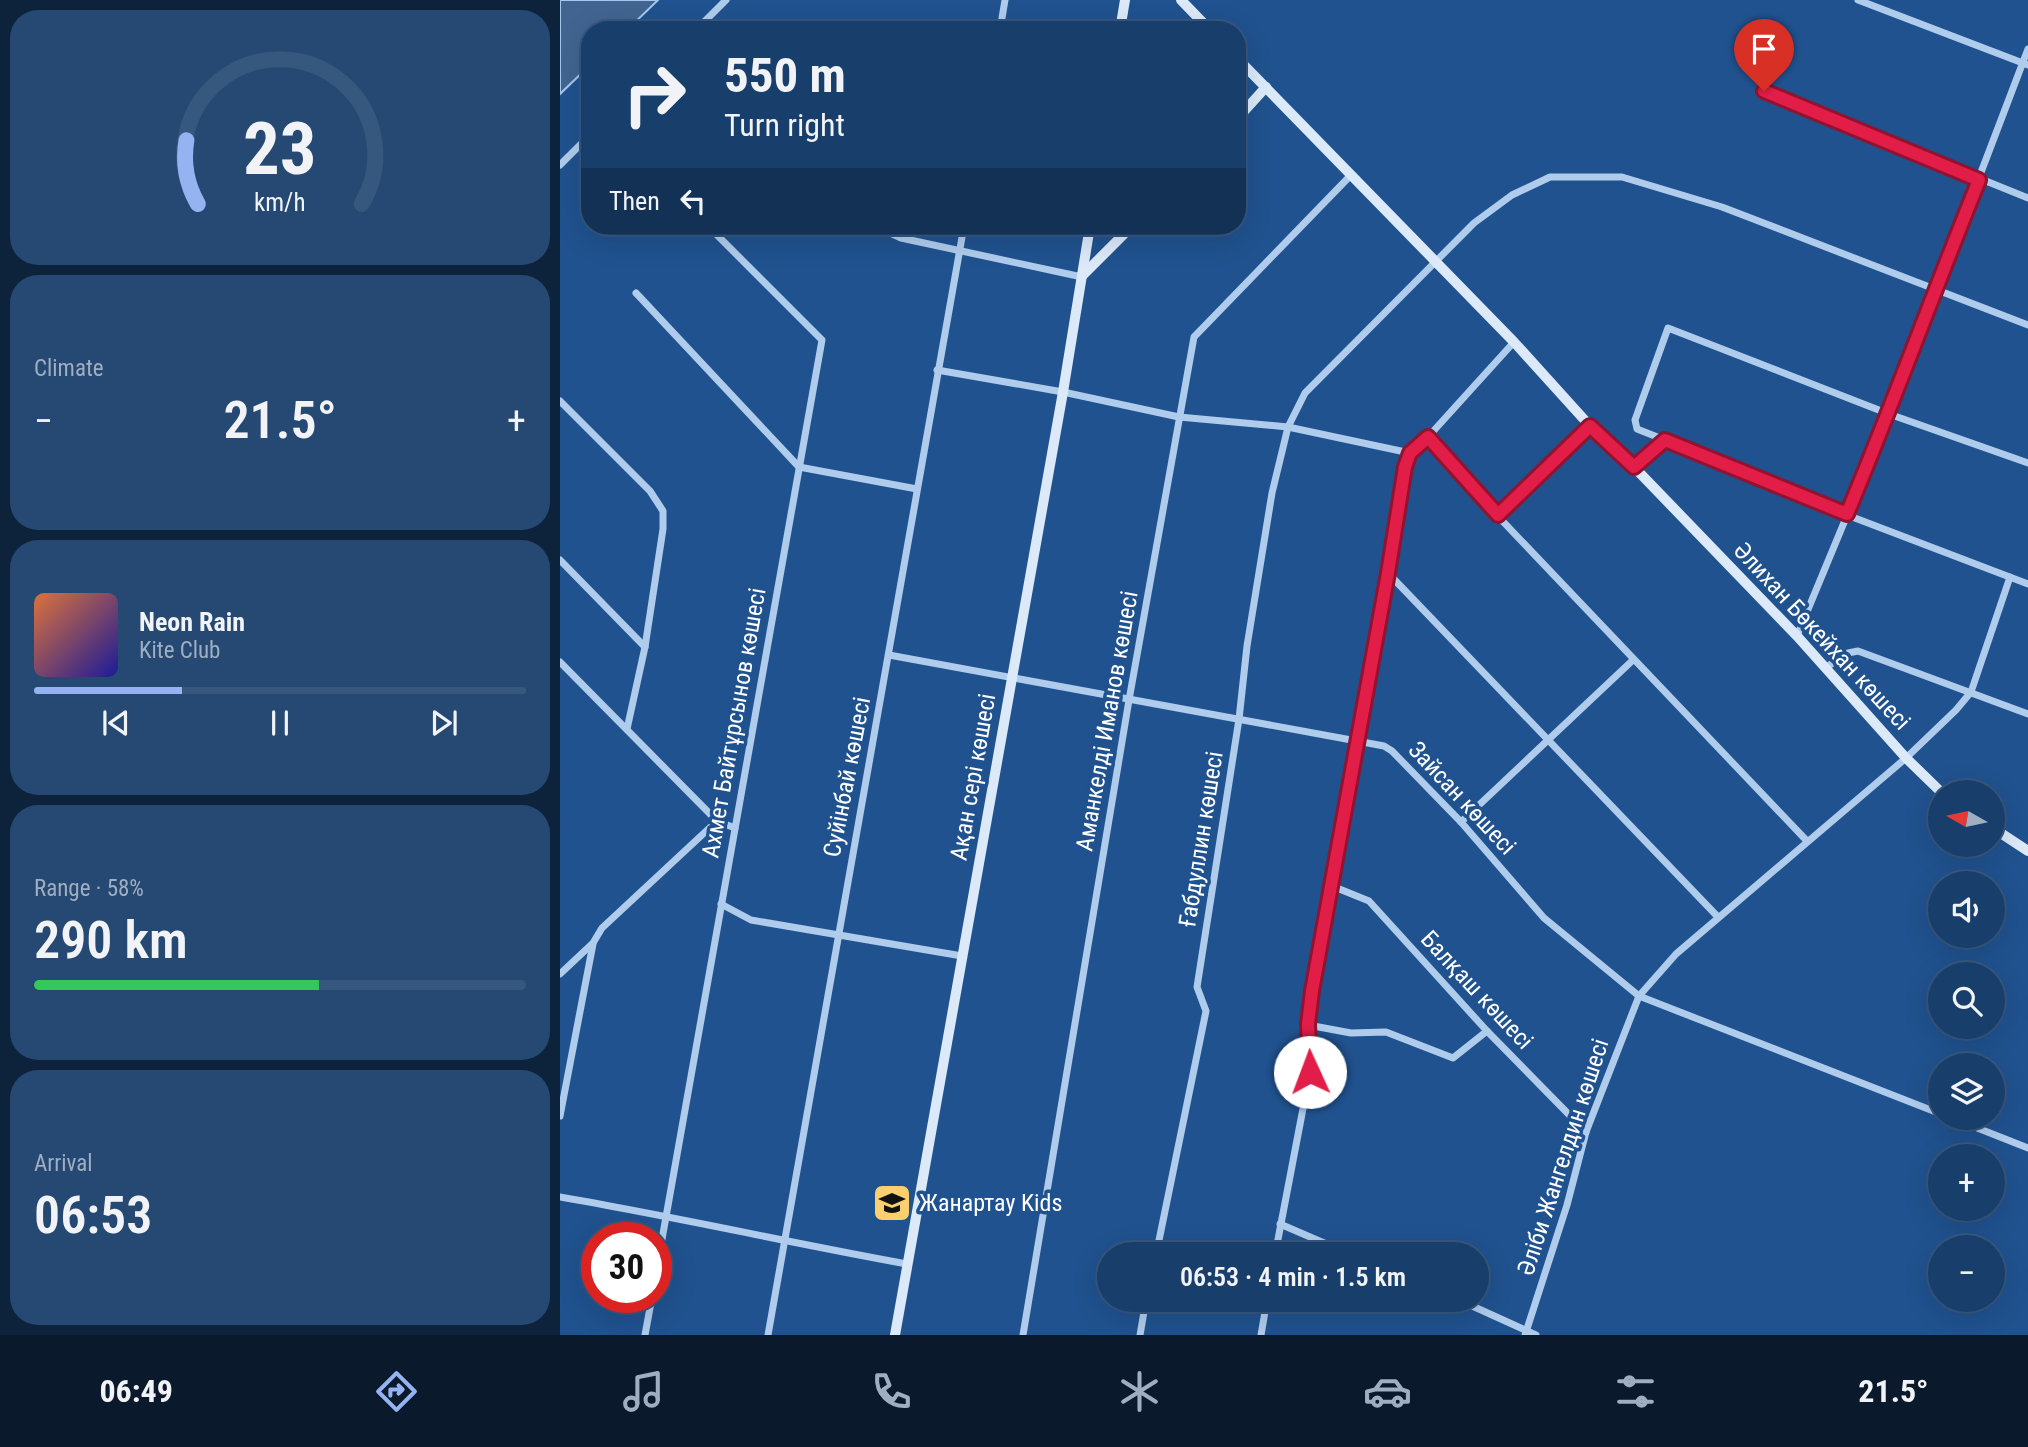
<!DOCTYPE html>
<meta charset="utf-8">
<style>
:root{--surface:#183e6b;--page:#254973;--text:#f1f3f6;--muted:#9faec1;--line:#36577e;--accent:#95b2f1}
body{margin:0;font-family:"Roboto Condensed",sans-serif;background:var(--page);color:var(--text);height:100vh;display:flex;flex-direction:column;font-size:26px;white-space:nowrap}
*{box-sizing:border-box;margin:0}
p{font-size:23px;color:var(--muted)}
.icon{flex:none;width:38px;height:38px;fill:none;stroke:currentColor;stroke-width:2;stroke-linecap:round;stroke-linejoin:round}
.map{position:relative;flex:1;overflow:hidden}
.sheet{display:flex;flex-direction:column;gap:10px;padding:10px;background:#0d223b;width:560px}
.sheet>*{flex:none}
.banner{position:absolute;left:21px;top:21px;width:665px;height:214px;border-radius:28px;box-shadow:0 7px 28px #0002,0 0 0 2px var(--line);background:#183e6b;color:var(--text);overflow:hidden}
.needle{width:46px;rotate:279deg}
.tools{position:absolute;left:1368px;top:780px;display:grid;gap:14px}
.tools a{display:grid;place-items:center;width:77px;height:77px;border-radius:50%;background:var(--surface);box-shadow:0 7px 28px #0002,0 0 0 2px var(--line);font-size:35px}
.speed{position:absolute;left:21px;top:1222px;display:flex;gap:14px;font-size:35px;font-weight:700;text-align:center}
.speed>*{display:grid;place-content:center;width:91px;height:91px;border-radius:50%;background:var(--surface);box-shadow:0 7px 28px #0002,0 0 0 2px var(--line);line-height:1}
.speed .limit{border:10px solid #d22;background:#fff;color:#111}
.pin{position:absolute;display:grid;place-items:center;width:60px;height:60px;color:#fff;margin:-72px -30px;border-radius:50% 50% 50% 0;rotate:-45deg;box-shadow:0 0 7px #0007}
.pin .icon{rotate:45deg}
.me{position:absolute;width:77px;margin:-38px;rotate:358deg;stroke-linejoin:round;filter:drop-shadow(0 0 5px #0008)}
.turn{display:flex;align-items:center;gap:24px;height:147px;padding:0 28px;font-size:32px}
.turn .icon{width:91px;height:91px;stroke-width:2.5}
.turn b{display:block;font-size:49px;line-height:60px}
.then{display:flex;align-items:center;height:66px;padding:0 28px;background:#0003;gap:14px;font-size:26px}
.big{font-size:52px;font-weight:600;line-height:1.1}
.sheet .card{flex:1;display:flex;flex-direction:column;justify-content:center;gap:10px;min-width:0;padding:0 24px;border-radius:28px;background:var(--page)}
.sheet .dial{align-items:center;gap:0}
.dial svg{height:182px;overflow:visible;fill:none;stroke:var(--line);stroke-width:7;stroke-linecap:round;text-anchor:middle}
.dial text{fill:var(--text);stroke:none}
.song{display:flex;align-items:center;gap:21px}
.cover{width:84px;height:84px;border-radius:10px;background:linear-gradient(135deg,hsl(20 70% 55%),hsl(240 70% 35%))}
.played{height:7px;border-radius:4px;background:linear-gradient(90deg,var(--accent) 30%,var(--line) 30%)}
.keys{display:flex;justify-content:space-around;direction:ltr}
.heat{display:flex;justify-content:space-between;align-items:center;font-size:38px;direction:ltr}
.charge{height:10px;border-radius:5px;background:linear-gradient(90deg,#34c759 58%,var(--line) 0)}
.trip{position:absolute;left:537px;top:1242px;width:392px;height:70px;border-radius:35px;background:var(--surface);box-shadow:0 7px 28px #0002,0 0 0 2px var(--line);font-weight:600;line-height:70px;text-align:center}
.tabs{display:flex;height:112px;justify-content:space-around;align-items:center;background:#0a192b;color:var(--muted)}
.tabs .icon{width:49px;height:49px}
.tabs .active{color:var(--accent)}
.tabs b{font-size:32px;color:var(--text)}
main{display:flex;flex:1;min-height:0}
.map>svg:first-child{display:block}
.water{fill:#416590;stroke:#a3c7ee;stroke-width:2}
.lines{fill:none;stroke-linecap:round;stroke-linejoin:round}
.street{stroke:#afccec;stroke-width:7}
.secondary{stroke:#dbe9f9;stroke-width:10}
.route-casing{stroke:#92132f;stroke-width:18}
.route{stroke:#e11d48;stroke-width:12}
.labels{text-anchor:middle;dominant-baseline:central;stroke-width:7;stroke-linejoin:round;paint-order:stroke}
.street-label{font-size:24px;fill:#fff;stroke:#20528f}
.poi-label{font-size:24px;fill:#fff;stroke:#20528f;text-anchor:start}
</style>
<main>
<section class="sheet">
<div class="card dial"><svg viewBox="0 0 100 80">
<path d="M14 69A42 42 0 1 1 86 69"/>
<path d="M14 69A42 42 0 0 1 9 41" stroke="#95b2f1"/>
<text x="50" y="56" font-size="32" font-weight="700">23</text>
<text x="50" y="72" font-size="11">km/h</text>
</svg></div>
<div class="card"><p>Climate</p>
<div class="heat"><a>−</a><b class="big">21.5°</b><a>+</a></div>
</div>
<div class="card">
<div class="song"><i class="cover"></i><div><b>Neon Rain</b><p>Kite Club</p></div></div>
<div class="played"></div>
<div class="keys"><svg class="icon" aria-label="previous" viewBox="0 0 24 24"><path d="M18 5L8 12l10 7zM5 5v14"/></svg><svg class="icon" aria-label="pause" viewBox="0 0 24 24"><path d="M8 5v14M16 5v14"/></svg><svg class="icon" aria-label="next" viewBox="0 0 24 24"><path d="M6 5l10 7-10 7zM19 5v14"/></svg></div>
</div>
<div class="card"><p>Range · 58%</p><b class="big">290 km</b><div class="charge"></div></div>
<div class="card"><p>Arrival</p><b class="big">06:53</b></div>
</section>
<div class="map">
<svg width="1468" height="1335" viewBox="0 0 1468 1335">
<rect width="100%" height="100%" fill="#20528f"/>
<!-- water -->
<polygon class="water" points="0,0 98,0 67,30 30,30 30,65 0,94"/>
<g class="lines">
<!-- street -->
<g class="street">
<polyline points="1298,0 1468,65"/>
<polyline points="136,30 166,0"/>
<polyline points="440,30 445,0"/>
<polyline points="1204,91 1468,198"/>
<polyline points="0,165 30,135"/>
<polyline points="322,226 328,232 341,238 522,277"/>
<polyline points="76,293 239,467 357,489"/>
<polyline points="377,370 503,392 619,417 728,427 850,453"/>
<polyline points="0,401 90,491 103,511 103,529 85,647 67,729"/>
<polyline points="868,437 912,489 1247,841"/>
<polyline points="1105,440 1077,429 1075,420 1108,328 1329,414 1468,463"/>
<polyline points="1074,467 1105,440 1287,515 1468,584"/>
<polyline points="938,515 1030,426"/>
<polyline points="0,560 85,647"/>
<polyline points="828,573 1158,917"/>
<polyline points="1237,636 1329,414 1468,49"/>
<polyline points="329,655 824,746 832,751 901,822 984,918 1079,996 1381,1114"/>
<polyline points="0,662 157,821"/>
<polyline points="1265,668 1288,653 1298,651 1468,714"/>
<polyline points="901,822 1073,660"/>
<polyline points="772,886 809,901 927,1031 1026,1132"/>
<polyline points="161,904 191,920 402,956"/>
<polyline points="0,974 33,943 42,928 157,821 175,828"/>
<polyline points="748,1025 791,1033 826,1032 893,1058 927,1031"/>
<polyline points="0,1116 33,944"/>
<polyline points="1392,1118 1468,1148"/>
<path d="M0,1197c116,20 231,46 347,67"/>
<polyline points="720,1224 792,1255"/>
<polyline points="596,1255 646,1011 637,987 679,719 687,646 712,493 728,427 745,393 914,223 952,195 990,177 1062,177 1162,207 1468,325"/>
<polyline points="715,1255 750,1072 748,1025 752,991 828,573 845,467 850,453 868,437 954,342"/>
<polyline points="96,1273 262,340 148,226"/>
<polyline points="899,1300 976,1335"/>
<polyline points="85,1335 92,1297"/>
<polyline points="208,1335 404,226"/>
<polyline points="463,1335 569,700 634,337 791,175"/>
<polyline points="580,1335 586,1300"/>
<polyline points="701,1335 707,1300"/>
<polyline points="965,1335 1007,1205 1026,1132 1079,996 1116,954 1346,758 1396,710 1411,692 1450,577"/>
</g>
<!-- secondary -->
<g class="secondary">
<polyline points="621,0 650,30"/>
<polyline points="560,30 565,0"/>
<polyline points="677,58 954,342 1030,426 1074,467 1237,636 1346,758 1382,793"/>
<polyline points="677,119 706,87"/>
<polyline points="522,276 572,226"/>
<polyline points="1433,828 1468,851"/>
<polyline points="335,1335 503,392 530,226"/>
</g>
</g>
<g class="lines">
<defs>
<path id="route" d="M750,1072l-2,-48 4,-33 76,-418 17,-106 5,-14 18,-16 70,78 92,-89 44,41 31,-27 182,74c46,-110 87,-223 132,-334l-215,-89"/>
</defs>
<!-- route casing -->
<use href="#route" class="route-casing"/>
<!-- route -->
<use href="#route" class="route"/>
</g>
<!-- icons -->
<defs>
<symbol id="school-square" viewBox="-11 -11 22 22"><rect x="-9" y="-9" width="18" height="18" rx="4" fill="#fad06f" stroke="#20528f"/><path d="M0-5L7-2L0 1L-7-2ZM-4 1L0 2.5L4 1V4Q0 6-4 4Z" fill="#111"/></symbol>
</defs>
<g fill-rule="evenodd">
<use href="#school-square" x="310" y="1181" width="44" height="44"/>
</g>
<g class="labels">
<!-- street labels -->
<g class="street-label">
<text transform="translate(1262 636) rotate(47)">Әлихан Бөкейхан көшесі</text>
<text transform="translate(547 721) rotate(-80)">Аманкелді Иманов көшесі</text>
<text transform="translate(174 723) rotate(-80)">Ахмет Байтұрсынов көшесі</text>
<text transform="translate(287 777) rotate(-79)">Суйінбай көшесі</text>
<text transform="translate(413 777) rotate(-80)">Ақан сері көшесі</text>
<text transform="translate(902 798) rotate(47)">Зайсан көшесі</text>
<text transform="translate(641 839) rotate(-81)">Ғабдуллин көшесі</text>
<text transform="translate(917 990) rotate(47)">Балқаш көшесі</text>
<text transform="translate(1003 1157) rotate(-72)">Әліби Жангелдин көшесі</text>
</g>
<!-- poi labels -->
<g class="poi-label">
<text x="359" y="1203">Жанартау Kids</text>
</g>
</g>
</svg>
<div class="tools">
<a><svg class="needle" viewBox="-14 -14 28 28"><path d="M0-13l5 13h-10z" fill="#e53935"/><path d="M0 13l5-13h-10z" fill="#9faec1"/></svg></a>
<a><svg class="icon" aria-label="sound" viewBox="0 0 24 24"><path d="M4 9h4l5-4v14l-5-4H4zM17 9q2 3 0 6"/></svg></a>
<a><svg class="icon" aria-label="search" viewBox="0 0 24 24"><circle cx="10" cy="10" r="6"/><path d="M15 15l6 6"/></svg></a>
<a><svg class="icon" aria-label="layers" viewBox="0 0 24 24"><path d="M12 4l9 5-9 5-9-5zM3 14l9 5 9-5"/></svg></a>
<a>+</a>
<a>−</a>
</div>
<div class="speed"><div class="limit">30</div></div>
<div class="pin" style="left:1204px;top:91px;background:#d93025"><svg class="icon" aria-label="arrive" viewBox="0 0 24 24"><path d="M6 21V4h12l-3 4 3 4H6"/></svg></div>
<svg class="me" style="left:750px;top:1072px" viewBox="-20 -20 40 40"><circle r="19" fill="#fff"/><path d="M0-13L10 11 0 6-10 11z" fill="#e11d48"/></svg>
<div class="trip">06:53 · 4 min · 1.5 km</div>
<div class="banner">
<div class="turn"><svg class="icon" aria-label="right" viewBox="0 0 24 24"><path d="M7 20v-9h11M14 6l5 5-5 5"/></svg><div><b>550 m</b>Turn right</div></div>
<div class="then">Then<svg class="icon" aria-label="left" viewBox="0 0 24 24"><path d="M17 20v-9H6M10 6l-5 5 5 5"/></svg></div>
</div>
</div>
</main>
<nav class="tabs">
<b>06:49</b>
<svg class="icon active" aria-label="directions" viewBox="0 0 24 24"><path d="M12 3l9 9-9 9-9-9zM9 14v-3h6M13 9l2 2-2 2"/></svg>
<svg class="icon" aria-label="music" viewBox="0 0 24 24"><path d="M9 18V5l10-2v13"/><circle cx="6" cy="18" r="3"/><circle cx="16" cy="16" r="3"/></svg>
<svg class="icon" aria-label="phone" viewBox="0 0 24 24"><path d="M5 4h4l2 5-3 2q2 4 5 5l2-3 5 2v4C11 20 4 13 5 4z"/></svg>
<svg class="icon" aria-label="climate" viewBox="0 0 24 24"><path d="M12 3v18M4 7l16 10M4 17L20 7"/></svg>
<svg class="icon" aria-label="car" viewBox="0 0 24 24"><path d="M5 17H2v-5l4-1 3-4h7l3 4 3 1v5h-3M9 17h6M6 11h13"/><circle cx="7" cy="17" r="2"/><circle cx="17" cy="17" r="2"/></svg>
<svg class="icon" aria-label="filters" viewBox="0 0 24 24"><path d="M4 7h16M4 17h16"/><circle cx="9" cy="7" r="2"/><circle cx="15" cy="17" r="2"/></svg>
<b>21.5°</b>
</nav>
